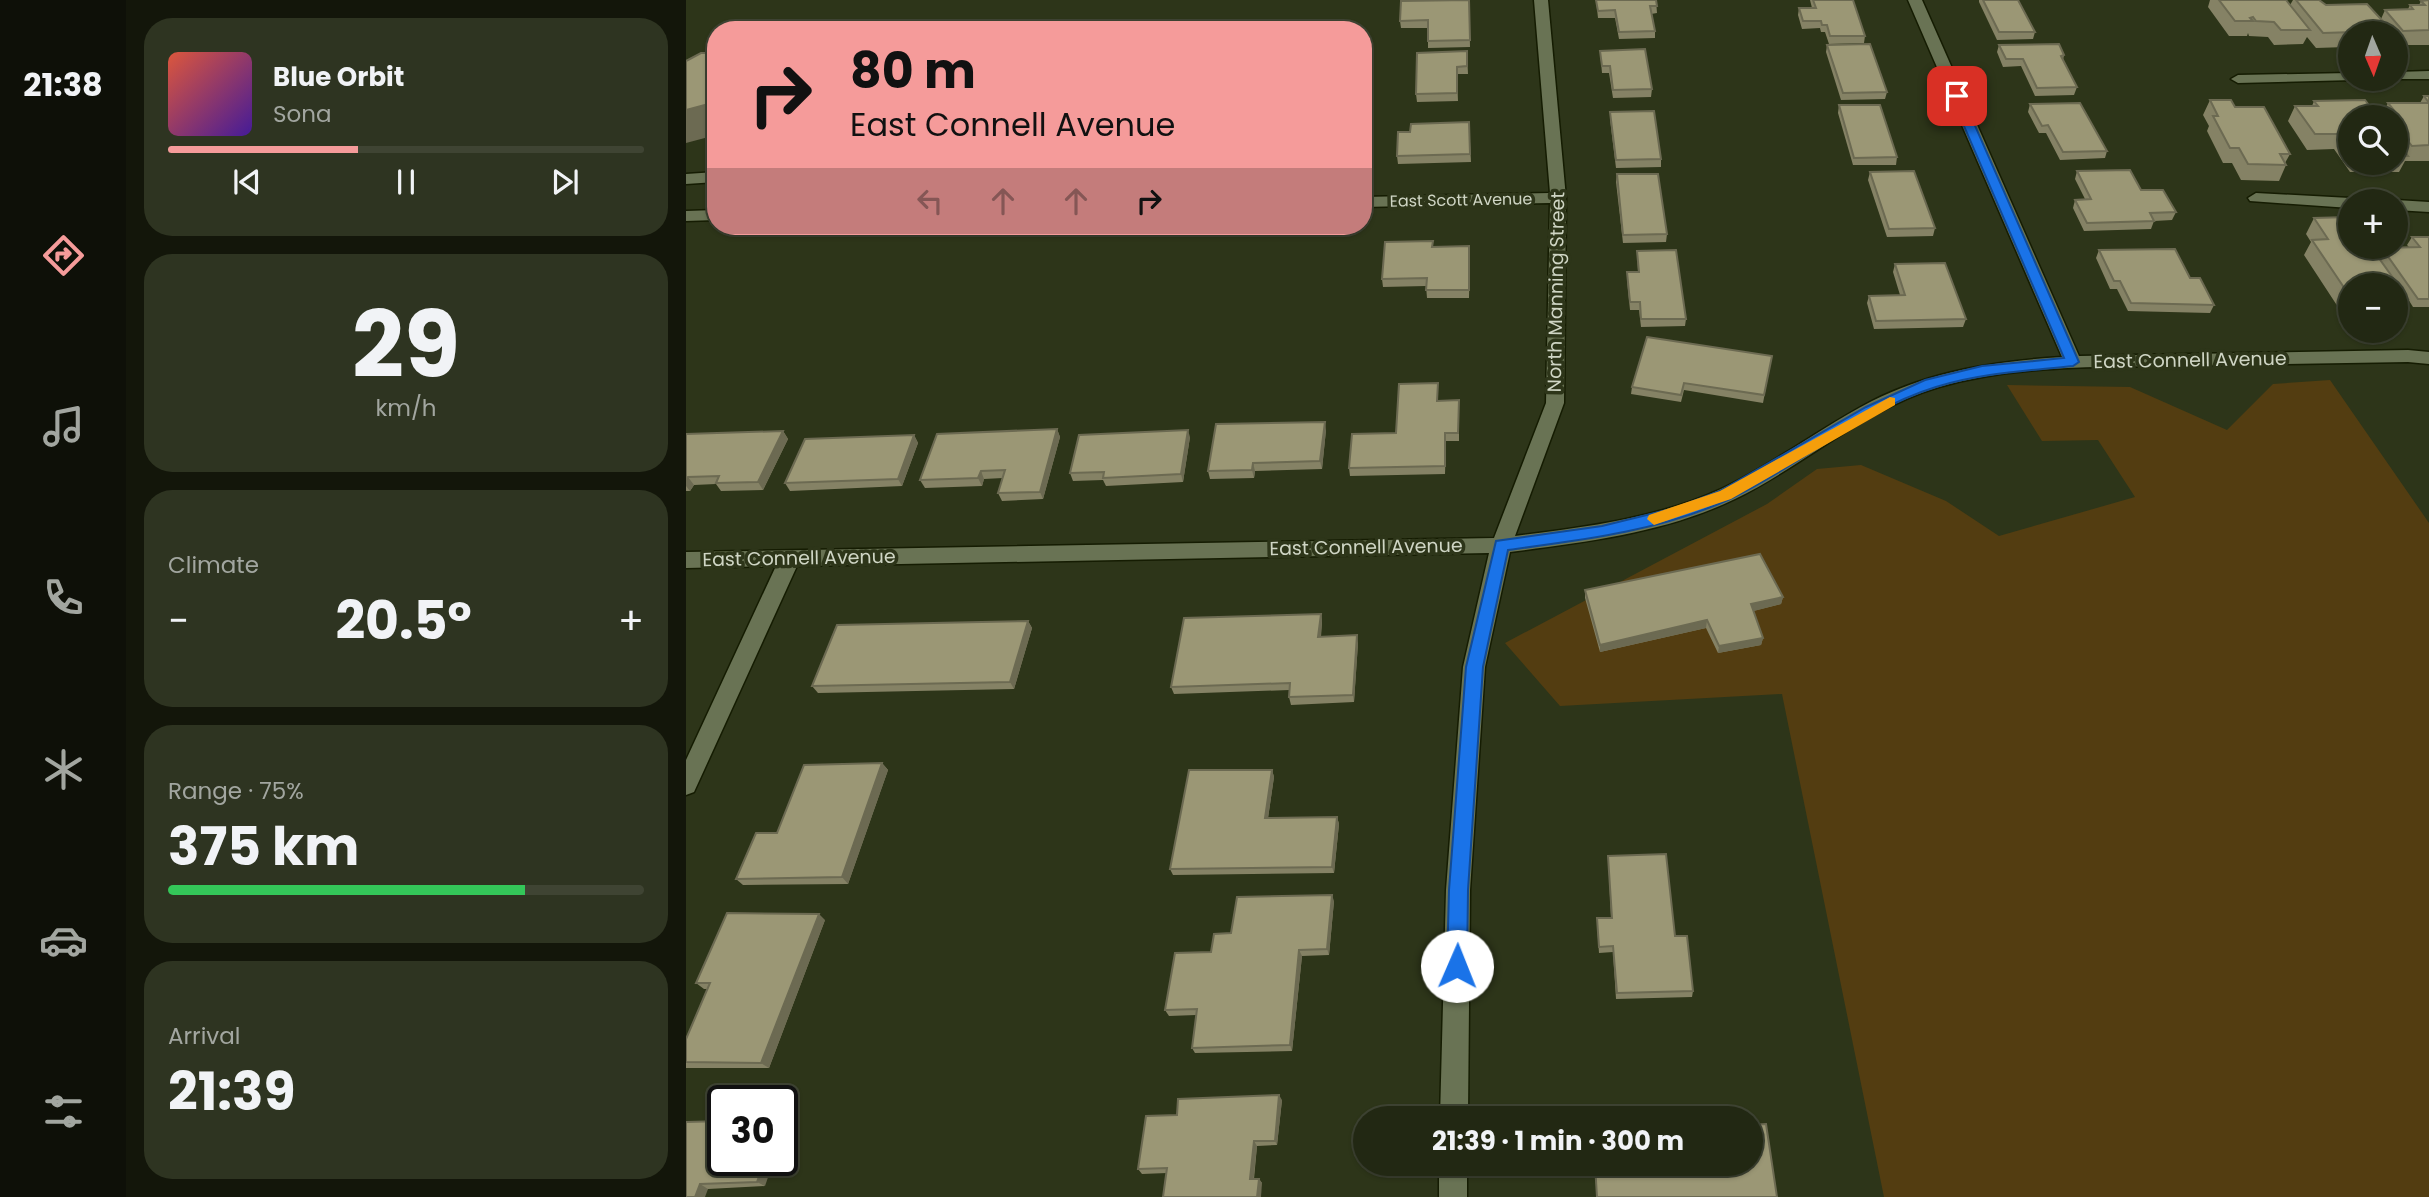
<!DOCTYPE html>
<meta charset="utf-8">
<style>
:root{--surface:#222813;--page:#2e3421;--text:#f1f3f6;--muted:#a2a6a0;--line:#3f4433;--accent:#f59b9a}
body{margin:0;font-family:Poppins,sans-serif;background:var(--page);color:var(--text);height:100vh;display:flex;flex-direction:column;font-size:26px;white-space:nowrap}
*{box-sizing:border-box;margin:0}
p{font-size:23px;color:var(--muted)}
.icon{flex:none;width:38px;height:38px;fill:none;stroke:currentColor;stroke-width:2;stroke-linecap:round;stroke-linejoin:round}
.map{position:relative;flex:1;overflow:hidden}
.sheet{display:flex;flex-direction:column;gap:18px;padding:18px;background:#13160a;width:560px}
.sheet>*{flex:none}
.hud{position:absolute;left:21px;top:21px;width:665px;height:214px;border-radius:28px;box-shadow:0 2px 5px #0004,0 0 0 2px var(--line);background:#f59b9a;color:#111;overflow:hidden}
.needle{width:46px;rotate:178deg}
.tools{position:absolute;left:1652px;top:21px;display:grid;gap:14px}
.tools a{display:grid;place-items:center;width:70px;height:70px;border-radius:50%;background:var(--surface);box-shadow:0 2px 5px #0004,0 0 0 2px var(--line);font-size:35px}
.speed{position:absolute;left:21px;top:1085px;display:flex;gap:14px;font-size:35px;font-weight:700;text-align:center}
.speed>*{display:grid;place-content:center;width:91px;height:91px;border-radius:50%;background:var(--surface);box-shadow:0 2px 5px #0004,0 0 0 2px var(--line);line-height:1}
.speed .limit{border:4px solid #111;border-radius:10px;background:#fff;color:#111}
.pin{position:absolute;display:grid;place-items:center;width:60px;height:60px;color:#fff;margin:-30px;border-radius:14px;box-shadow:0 4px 10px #0006}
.me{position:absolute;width:77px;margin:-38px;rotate:1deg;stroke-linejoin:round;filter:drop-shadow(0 0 5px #0008)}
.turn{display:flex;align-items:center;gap:24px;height:147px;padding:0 28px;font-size:32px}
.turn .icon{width:91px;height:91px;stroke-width:2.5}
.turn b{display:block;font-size:49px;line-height:60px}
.lanes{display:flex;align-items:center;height:66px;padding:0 28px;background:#0003;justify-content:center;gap:35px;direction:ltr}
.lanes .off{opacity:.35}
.big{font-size:52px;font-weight:700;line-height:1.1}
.sheet .card{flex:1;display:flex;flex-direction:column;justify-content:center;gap:10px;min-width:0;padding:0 24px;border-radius:28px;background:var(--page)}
.sheet .dial{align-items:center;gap:0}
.dial b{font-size:91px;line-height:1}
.song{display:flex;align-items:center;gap:21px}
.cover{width:84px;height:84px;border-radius:10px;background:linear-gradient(135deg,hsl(10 70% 55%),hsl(260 70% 35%))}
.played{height:7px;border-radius:4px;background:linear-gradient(90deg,var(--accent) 40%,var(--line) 40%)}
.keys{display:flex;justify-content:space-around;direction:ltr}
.heat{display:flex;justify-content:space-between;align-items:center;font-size:38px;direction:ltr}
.charge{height:10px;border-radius:5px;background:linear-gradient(90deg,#34c759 75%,var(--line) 0)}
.trip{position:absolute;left:667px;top:1106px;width:410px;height:70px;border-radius:35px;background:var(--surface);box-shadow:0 2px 5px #0004,0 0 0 2px var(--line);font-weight:700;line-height:70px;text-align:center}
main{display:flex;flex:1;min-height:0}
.dock{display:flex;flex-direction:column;width:126px;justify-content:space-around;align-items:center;background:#0e1008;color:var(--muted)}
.dock .icon{width:49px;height:49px}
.dock .current{color:var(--accent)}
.dock b{font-size:32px;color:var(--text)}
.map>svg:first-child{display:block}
.green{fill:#533d11}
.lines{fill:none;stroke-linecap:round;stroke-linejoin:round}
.minor-casing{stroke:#151c02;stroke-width:3}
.minor{fill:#697354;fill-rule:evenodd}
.wall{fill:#858265}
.shaded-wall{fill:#6c6a52}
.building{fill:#9b9775;stroke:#6c6a52;stroke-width:2}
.route{fill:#1a73e8;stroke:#114b97;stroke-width:2}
.slow{fill:#f59e0b}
.labels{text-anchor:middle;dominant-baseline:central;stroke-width:7;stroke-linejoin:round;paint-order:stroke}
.far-street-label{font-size:16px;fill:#cfd5c4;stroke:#2d3519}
.street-label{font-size:19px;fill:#cfd5c4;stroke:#2d3519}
</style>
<main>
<nav class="dock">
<b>21:38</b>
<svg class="icon current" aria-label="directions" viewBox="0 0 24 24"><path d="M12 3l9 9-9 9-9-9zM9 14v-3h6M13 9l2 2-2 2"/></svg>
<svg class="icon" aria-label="music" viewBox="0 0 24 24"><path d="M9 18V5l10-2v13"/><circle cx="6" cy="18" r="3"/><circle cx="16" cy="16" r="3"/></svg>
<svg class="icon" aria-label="phone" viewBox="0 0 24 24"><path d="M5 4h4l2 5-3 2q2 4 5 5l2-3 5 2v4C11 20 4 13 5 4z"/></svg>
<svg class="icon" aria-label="climate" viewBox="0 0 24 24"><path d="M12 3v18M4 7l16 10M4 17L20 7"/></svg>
<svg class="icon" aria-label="car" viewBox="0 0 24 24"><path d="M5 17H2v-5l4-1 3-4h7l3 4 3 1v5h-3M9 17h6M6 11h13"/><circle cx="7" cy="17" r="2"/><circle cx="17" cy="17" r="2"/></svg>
<svg class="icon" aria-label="filters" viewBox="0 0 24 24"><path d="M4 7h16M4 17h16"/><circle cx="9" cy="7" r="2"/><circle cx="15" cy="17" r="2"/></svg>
</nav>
<section class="sheet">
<div class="card">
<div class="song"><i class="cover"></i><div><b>Blue Orbit</b><p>Sona</p></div></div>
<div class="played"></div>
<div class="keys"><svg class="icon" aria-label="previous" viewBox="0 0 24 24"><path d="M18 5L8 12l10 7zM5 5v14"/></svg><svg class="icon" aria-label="pause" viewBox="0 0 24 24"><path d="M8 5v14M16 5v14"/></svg><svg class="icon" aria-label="next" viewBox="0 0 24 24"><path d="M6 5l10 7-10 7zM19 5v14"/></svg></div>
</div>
<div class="card dial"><b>29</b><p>km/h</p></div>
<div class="card"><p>Climate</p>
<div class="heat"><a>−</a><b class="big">20.5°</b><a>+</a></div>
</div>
<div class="card"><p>Range · 75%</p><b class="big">375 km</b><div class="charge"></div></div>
<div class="card"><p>Arrival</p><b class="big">21:39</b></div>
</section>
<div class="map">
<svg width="1743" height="1197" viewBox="0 0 1743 1197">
<rect width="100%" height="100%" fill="#2d3519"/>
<!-- green -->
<polygon class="green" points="1644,380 1743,523 1743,1197 1198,1197 1096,694 874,706 819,643 1081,504 1131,469 1175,465 1260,501 1313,536 1449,497 1412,440 1356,441 1321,385 1444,387 1541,430 1587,384"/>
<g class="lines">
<defs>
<g id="minor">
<path d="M848,0h14l18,198 -2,205 -49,133c69,-9 141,-17 206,-47 53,-25 99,-61 151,-88 59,-30 125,-40 190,-44l-154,-357h14l157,356 329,-6 21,2v12l-21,-2c-78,1 -155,3 -233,4 -78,1 -160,-1 -236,21 -75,22 -134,78 -204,112 -70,34 -149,43 -225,53l-25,115 -15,223 -2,228h-28l6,-228 17,-223 26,-114 -692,13 -103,226 -8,3v-35l90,-194 -90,2v-16l808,-14 52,-135 4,-200 -187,4v-10l187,-4z"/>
<polygon points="1743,71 1743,79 1705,79 1710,79 1710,72"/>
<polygon points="1664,73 1664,79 1669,80 1552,83 1545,79 1552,75"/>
<polygon points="30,172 30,182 0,184 0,174"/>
<polygon points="1570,193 1664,198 1671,201 1664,201 1664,208 1564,201 1562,198"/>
<polygon points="1710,200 1743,202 1743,212 1710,210 1710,201 1706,201"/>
<polygon points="30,210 30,220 0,221 0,211"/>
<rect x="753" y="1164" width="28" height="33"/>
</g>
</defs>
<!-- minor casing -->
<use href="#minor" class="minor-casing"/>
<!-- minor -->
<use href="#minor" class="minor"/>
</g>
<!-- wall -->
<g class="wall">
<polygon points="783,0 784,47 742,48 742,28 715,28 714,21"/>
<polygon points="910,0 970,0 971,13 965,14 969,31 969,38 933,39 929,18 912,18"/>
<polygon points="1124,0 1167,0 1179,36 1178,43 1143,44 1139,32 1135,32 1134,28 1116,29 1112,15 1113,8 1126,8"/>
<polygon points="1293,0 1332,0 1349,32 1347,39 1311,40 1293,2"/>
<polygon points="1524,0 1600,0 1604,5 1607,0 1633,0 1640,5 1695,19 1699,10 1722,9 1724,5 1733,5 1735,1 1743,0 1743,45 1710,45 1710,33 1664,33 1664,44 1662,44 1660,47 1630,48 1621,37 1617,44 1588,45 1582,37 1563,36 1562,33 1561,36 1543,36 1522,7"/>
<polygon points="1141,45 1201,92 1199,99 1155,100 1140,52"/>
<polygon points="1313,45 1378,55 1377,60 1391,87 1388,95 1349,96 1335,66 1317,67 1311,52"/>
<polygon points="781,51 782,74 771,74 772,101 731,102 730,94"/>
<polygon points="914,51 966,89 965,97 927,98 923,73 916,73"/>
<polygon points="1738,96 1743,96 1743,161 1719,161 1713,172 1664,172 1648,149 1621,150 1602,121 1609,106 1626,106 1628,101 1664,117 1664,163 1710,163 1710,117 1695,117 1702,103 1734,103"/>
<polygon points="1524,100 1549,107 1604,154 1599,163 1600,165 1593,181 1555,180 1546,163 1537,163 1521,131 1523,126 1517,115"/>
<polygon points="1344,104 1421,151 1419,158 1374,160 1360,133 1353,133 1342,112"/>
<polygon points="1153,105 1211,157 1210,165 1167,165 1152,113"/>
<polygon points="924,112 975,159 975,167 930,168 924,119"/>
<polygon points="783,122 785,162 712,164 711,156"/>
<polygon points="1391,171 1455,190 1490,212 1486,220 1468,221 1465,229 1398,231 1387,208 1389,200 1399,199 1389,179"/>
<polygon points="1184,172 1249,228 1247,236 1201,237 1182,180"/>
<polygon points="931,174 981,234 980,242 937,243 930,182"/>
<polygon points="1628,218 1691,255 1696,248 1723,247 1721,245 1726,237 1743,237 1743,307 1727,307 1722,299 1712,314 1710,314 1710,285 1664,285 1664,307 1652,307 1618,255 1625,242 1620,234"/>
<polygon points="747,247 784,254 783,298 741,298 740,286 697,287 696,279"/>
<polygon points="1413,250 1504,278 1528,305 1524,313 1442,311 1431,289 1424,289 1410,258"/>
<polygon points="951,251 1000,319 999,326 955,327 953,310 944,310 941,280 941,272 952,272"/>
<polygon points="1209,264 1280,319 1277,327 1188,329 1181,303 1183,296 1214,295 1207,272"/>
<polygon points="1086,356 1077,403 998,390 995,402 945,394 946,387"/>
<polygon points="752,383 752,401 773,400 773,441 760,441 759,474 664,476 663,468 710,433"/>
<polygon points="371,429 374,437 357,499 316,501 312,493 317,478 298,479 296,486 239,488 234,480"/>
<polygon points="640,430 636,469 569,471 568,478 524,479 522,471"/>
<polygon points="97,431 102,439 77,490 35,491 30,484 8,485 4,491 0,491 0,434"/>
<polygon points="228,435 232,443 216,486 104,491 99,483"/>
<polygon points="504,437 497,482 420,486 417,480 387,481 384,473"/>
<polygon points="899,590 1097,597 1095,604 1067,611 1077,638 1075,645 1032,653 1020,628 914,652 899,598"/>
<polygon points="635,614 636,621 635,637 672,643 668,702 605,705 603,697 603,690 488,694 485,687"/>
<polygon points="342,621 346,628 328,689 132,693 126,686"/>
<polygon points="196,763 202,770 162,884 57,885 50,879 91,833"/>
<polygon points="586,770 588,777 582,818 651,817 653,824 648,873 487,875 484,869"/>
<polygon points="922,856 989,936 1007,991 1006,997 930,999 927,952 913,953 911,925 911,918 925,918"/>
<polygon points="648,901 643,955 616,956 606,1051 509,1053 506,1048 510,1015 483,1016 479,1010 545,933"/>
<polygon points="139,920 83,1068 0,1068 0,1039 22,989 18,989 10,983"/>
<polygon points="596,1100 591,1145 571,1146 568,1179 573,1179 576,1183 481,1173 456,1174 452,1169 491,1115"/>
<polygon points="0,1122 79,1186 22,1189 0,1197"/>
</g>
<!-- shaded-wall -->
<g class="shaded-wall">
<polygon points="30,102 30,135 0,143 0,110"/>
<polygon points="639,422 640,430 636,469 634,461"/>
<polygon points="371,429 374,437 357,499 354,492"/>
<polygon points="502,430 504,437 497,482 495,474"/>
<polygon points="97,431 102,439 77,490 72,482"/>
<polygon points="228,435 232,443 216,486 212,479"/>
<polygon points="567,463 569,471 568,478 566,470"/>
<polygon points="295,471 298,479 296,486 292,478"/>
<polygon points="2,477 8,485 4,491 0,486 0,480"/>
<polygon points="1097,597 1095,604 1064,612 1065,604"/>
<polygon points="635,614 636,621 634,644 632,637"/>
<polygon points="1021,620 1020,628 914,652 914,645"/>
<polygon points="342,621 346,628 328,689 324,682"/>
<polygon points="671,635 672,643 668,702 667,695"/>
<polygon points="1077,638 1075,645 1032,653 1033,646"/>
<polygon points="196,763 202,770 162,884 156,877"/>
<polygon points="586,770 588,777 581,825 579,818"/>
<polygon points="651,817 653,824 648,873 646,867"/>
<polygon points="646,895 648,901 643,955 641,949"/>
<polygon points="133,914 139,920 83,1068 75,1063"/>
<polygon points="613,950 616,956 606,1051 604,1045"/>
<polygon points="593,1095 596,1100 591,1145 589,1141"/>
<polygon points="96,1122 101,1125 96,1138"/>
<polygon points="568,1141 571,1146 567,1184 564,1179"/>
<polygon points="79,1160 88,1160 79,1186 71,1182"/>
<polygon points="573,1179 576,1183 575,1197 571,1197"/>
<polygon points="14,1184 22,1189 19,1197 9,1197"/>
</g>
<!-- building -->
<g class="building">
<polygon points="783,0 784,40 742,41 742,20 714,21 715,1"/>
<polygon points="910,0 970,0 971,6 964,6 969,31 933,32 929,10 912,11"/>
<polygon points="1127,0 1167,0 1179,36 1144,36 1141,25 1136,25 1135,21 1117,21 1113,8 1130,8"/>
<polygon points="1297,0 1332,0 1349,32 1313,32"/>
<polygon points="1533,0 1600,0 1624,30 1595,30 1588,22 1570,21 1567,17 1564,18 1567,21 1549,21"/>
<polygon points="1610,0 1633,0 1640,5 1681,4 1705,30 1665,29 1668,32 1637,33"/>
<polygon points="1743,0 1743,30 1717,31 1699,10 1727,9 1724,5 1739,5 1735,1"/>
<polygon points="1184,44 1201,92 1157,93 1141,45"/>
<polygon points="1373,44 1378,55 1375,56 1391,87 1351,88 1337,59 1320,59 1313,45"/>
<polygon points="959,49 966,89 927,90 924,66 916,66 914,51"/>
<polygon points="781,51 781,66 771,67 771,93 730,94 731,53"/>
<polygon points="15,53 30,53 30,102 0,110 0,61"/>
<polygon points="1738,96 1743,96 1743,145 1726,146 1710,126 1710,125 1719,124 1702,103 1743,103"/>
<polygon points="1524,100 1545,100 1549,107 1578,107 1604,154 1594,154 1600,165 1562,164 1553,148 1544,148 1527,116 1532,116"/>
<polygon points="1679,100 1692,117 1664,117 1664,146 1656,134 1629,134 1609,106 1632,106 1628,101"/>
<polygon points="1394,103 1421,151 1377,152 1362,125 1356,126 1344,104"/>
<polygon points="1153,105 1194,105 1211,157 1168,158"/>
<polygon points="968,111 975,159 930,160 924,112"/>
<polygon points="783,122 784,154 711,156 712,132 724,132 725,124"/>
<polygon points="1710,141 1722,156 1710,156"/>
<polygon points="1444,170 1455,190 1477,190 1490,212 1464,213 1468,221 1401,223 1389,200 1405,199 1391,171"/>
<polygon points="1228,171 1249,228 1203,229 1184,172"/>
<polygon points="931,174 972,174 981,234 937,235"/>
<polygon points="1663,217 1664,247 1685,247 1722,299 1710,299 1710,285 1664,285 1664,292 1661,292 1626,240 1642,239 1628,218"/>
<polygon points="1726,237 1743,237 1743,299 1732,299 1696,248 1734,247"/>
<polygon points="747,241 746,247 783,246 783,290 740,290 741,278 696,279 699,242"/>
<polygon points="1489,249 1504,278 1514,278 1528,305 1445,303 1434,281 1428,281 1413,250"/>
<polygon points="990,250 1000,319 955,319 954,302 944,302 941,272 953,272 951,251"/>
<polygon points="1259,263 1280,319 1190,321 1183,296 1219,295 1209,264"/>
<polygon points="961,337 1086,356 1078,395 998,383 995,395 946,387"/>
<polygon points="752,383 751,401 773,400 772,433 759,433 759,466 663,468 666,434 710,433 713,384"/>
<polygon points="639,422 634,461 567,463 566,470 522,471 530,424"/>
<polygon points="371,429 354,492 312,493 319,470 295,471 292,478 234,480 251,434"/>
<polygon points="502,430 495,474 417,478 418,472 384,473 393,435"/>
<polygon points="97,431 72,482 30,483 33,476 2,477 0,480 0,434"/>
<polygon points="228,435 212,479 99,483 119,439"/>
<polygon points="1074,554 1097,597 1065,604 1077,638 1033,646 1021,620 914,645 899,590"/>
<polygon points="635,614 632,637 671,635 667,695 603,697 604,683 485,687 498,618"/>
<polygon points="342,621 324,682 126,686 151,625"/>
<polygon points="196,763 156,877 50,879 70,833 91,833 118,765"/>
<polygon points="503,770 586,770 579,818 651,817 646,867 484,869"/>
<polygon points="980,854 989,936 1001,936 1007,991 931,993 927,946 913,947 911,918 926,918 922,856"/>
<polygon points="646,895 641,949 613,950 604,1045 506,1048 511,1009 479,1010 489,953 525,952 528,934 545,933 551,897"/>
<polygon points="41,913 133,914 75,1063 0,1062 0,1039 24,983 10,983"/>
<polygon points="593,1095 589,1141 568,1141 564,1179 573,1179 571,1197 477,1197 481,1168 452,1169 460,1116 491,1115 492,1099"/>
<polygon points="37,1121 37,1160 79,1160 71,1182 14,1184 9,1197 0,1197 0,1122"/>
<polygon points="1080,1124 1091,1197 911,1197 909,1164 1064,1164 1064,1125"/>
</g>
<!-- route -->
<path class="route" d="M1267,94l9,2 117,266 -6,4c-46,5 -93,7 -137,21 -75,23 -136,79 -206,112 -70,32 -147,41 -222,51l-25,117 -15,223 -1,76 -3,7 -7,2 -7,-2 -3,-7 2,-76 17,-223 30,-126 106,-15 73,-18 45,-17 146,-84 59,-27 57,-14 82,-8 -113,-262z"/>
<!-- slow -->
<polygon class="slow" points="1204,397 1209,398 1209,405 1045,499 968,525 961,519 963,515 1034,491"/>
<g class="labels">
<!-- far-street labels -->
<g class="far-street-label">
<text transform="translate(775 200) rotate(-1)">East Scott Avenue</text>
</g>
<!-- street labels -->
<g class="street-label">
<text transform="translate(870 292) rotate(-89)">North Manning Street</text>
<text transform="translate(1504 360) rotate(-1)">East Connell Avenue</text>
<text transform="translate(680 547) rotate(-1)">East Connell Avenue</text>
<text transform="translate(113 558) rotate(-1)">East Connell Avenue</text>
</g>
</g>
</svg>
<div class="tools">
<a><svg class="needle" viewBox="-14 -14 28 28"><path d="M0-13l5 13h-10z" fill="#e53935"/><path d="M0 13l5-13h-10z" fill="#a2a6a0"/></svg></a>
<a><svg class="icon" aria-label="search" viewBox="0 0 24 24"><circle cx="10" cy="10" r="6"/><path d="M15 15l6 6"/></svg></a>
<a>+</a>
<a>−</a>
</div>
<div class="speed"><div class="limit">30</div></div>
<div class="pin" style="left:1271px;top:96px;background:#d93025"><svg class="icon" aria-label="arrive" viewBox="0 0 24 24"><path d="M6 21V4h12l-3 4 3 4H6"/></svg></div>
<svg class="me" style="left:771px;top:966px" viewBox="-20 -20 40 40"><circle r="19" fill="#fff"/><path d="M0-13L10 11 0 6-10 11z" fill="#1a73e8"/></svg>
<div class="trip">21:39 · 1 min · 300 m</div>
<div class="hud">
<div class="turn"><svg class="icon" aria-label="right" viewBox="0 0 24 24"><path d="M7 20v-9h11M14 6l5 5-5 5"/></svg><div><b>80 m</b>East Connell Avenue</div></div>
<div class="lanes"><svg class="icon off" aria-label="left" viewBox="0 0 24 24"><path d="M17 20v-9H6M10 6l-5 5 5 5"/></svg><svg class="icon off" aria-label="ahead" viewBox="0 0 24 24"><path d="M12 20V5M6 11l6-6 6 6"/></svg><svg class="icon off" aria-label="ahead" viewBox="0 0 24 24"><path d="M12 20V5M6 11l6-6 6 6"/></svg><svg class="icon" aria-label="right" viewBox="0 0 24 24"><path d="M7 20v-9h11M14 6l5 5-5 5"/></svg></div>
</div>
</div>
</main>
